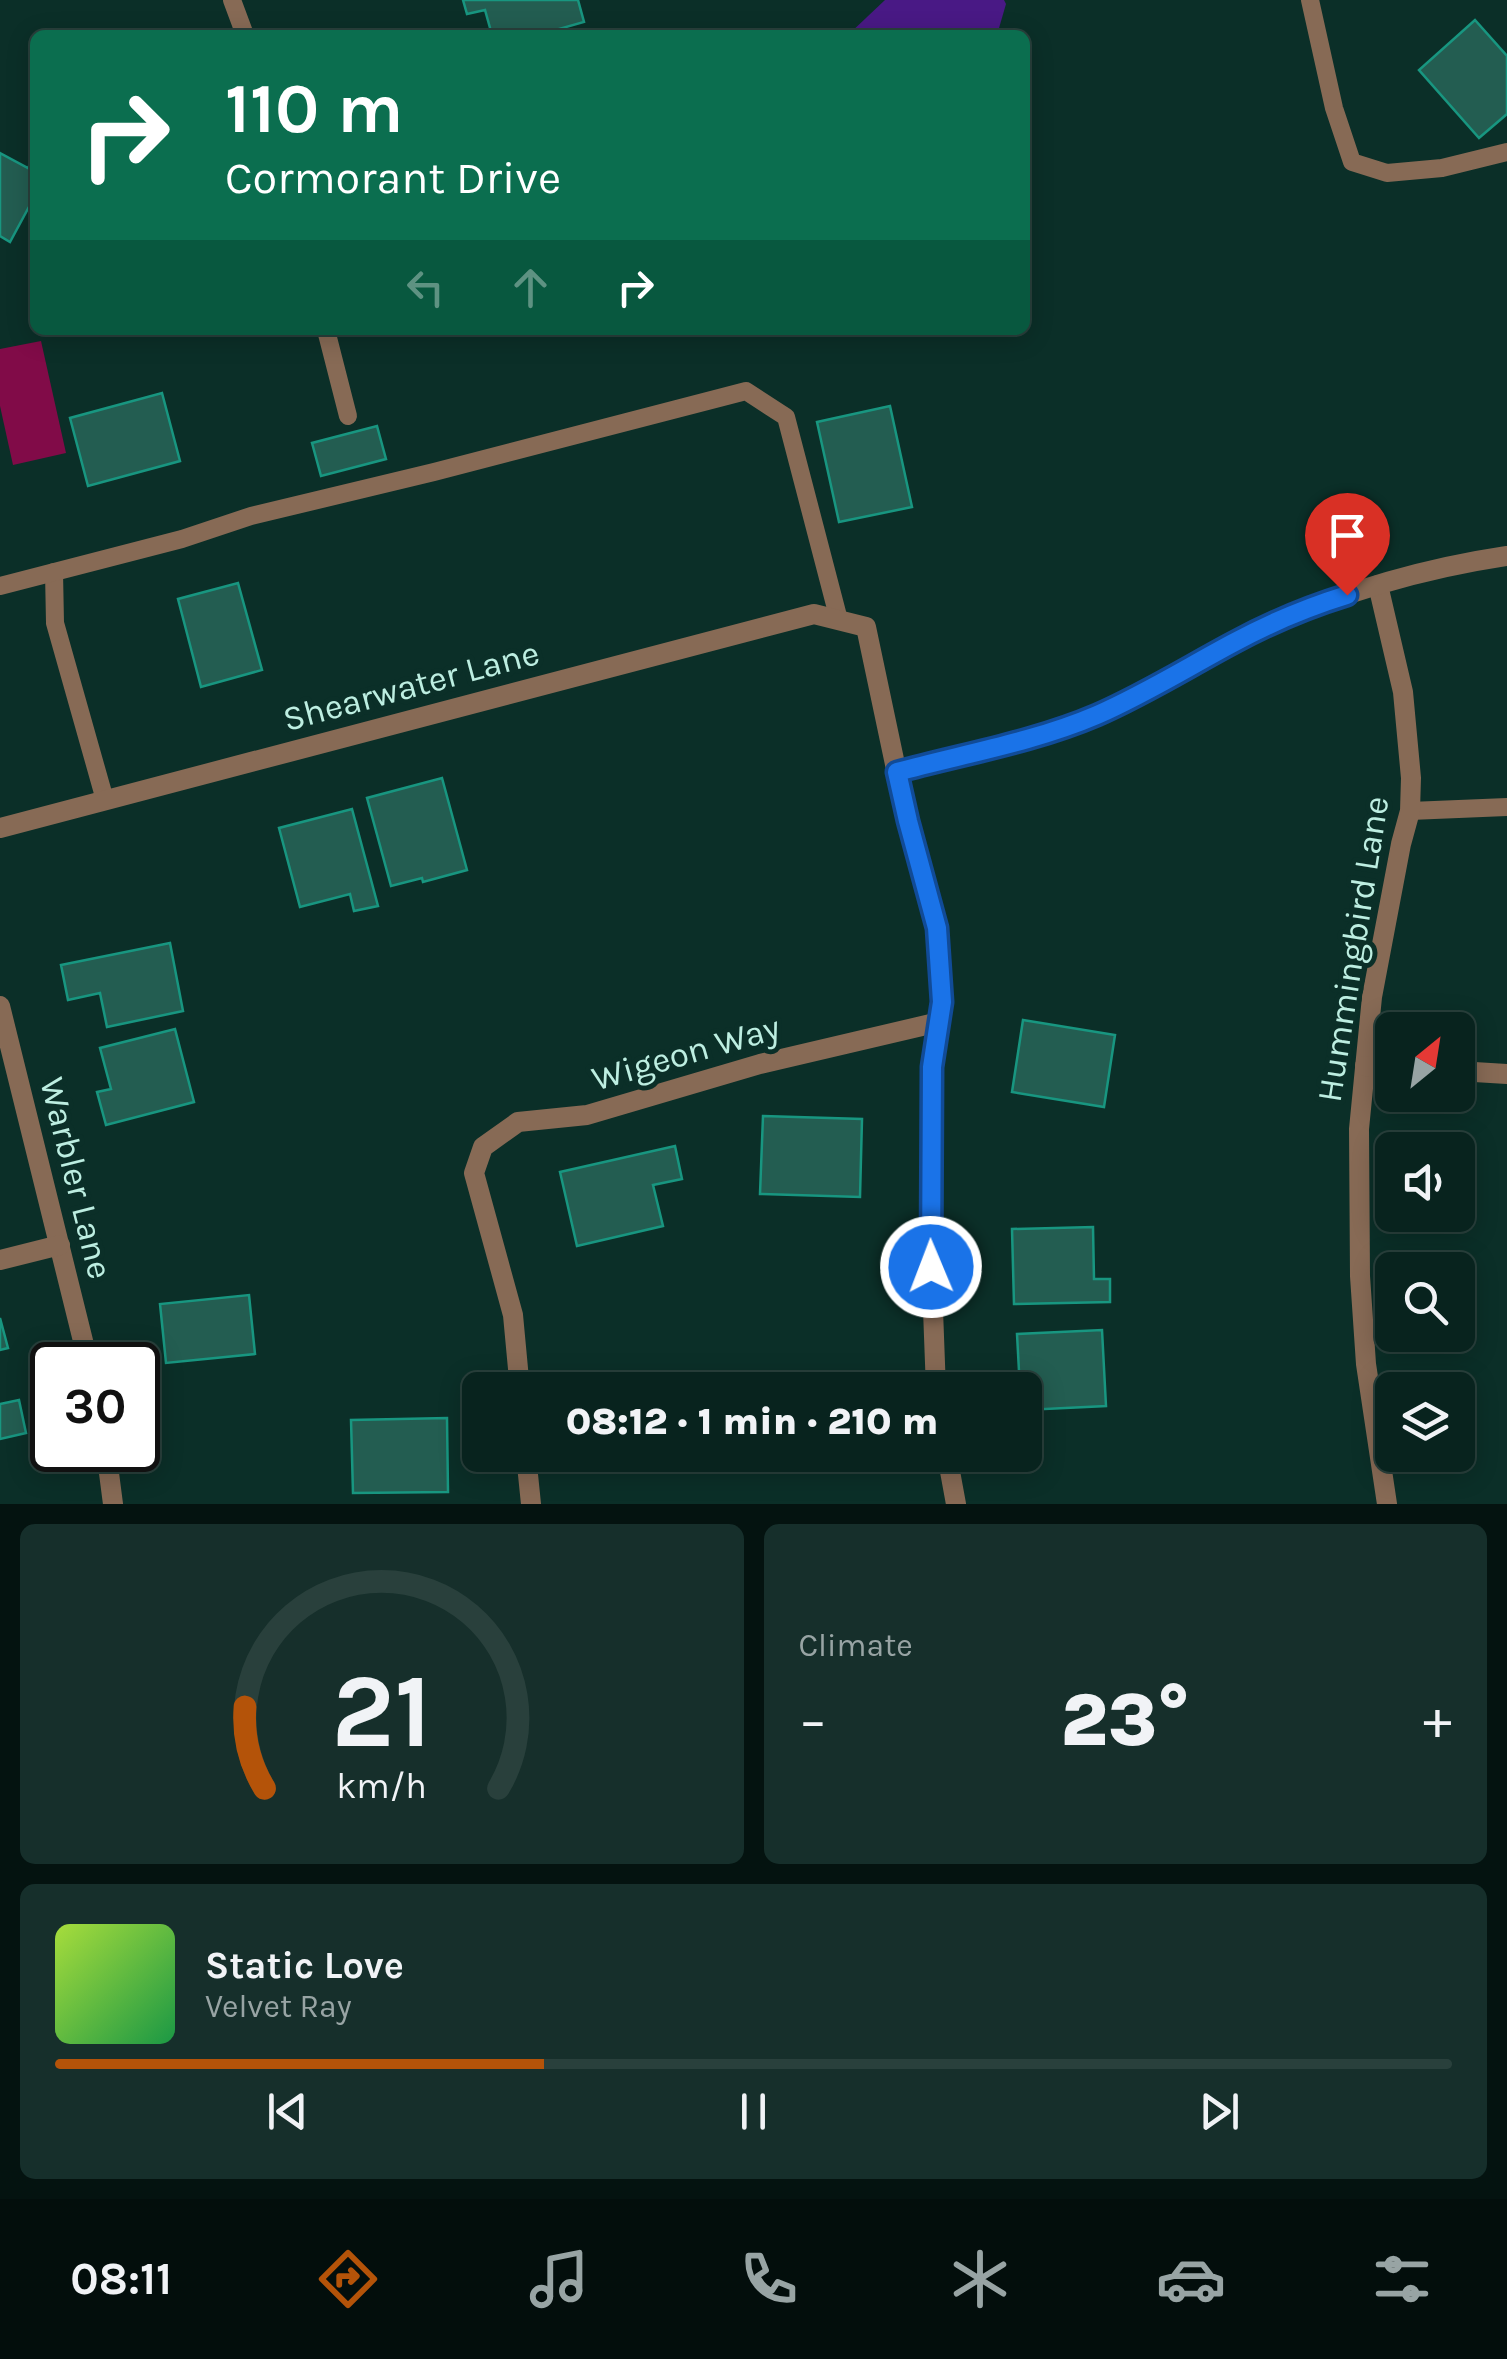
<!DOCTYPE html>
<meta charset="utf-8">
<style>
:root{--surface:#08231e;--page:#162f2b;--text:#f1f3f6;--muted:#98a4a4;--line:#29403c;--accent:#b45309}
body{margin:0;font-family:Karla,sans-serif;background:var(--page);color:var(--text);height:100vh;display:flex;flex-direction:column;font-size:38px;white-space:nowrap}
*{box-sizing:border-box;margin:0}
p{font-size:32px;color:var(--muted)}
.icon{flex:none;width:55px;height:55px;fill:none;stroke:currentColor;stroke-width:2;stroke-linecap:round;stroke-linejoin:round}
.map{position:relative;height:1504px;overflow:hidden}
.drawer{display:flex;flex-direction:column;gap:20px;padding:20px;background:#041310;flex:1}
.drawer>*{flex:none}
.hud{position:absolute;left:30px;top:30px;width:1000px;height:305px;border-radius:15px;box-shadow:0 5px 25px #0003,0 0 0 2px var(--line);background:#0b6e4f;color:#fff;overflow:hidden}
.needle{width:65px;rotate:30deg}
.controls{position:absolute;left:1375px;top:1012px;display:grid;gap:20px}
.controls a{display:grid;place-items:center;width:100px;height:100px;border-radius:15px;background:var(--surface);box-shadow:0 5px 25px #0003,0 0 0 2px var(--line);font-size:50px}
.speed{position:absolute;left:30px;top:1342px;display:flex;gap:20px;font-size:50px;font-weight:700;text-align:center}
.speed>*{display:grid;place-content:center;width:130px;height:130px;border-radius:50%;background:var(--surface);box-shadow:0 5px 25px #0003,0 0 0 2px var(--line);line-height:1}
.speed .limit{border:5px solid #111;border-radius:15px;background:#fff;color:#111}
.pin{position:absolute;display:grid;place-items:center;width:85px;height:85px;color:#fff;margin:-102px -42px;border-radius:50% 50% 50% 0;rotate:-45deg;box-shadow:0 0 10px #0007}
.pin .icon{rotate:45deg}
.me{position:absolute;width:110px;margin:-55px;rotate:359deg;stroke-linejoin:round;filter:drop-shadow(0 0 8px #0008)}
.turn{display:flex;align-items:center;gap:35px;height:210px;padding:0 30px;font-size:45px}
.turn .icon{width:130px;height:130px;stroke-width:2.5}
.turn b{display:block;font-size:70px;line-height:85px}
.lanes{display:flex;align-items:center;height:95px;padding:0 30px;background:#0003;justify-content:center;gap:50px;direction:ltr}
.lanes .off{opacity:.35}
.big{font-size:75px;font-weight:800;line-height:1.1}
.drawer .widget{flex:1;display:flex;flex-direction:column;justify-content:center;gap:15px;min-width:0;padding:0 35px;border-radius:15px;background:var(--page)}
.drawer .dial{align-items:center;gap:0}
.dial svg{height:260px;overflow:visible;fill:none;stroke:var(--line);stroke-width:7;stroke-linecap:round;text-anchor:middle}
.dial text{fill:var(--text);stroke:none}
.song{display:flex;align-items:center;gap:30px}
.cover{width:120px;height:120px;border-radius:15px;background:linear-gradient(135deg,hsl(80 70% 55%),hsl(140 70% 35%))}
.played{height:10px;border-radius:5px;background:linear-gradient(90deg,var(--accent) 35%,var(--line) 35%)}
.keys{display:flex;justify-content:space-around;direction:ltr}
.heat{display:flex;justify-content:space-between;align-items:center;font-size:55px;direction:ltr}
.drawer .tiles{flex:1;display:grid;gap:20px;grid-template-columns:1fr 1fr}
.widget:last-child{grid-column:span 2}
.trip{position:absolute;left:462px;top:1372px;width:580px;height:100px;border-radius:15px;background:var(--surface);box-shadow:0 5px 25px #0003,0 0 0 2px var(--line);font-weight:800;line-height:100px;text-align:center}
.tabs{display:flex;height:160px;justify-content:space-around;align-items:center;background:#030e0c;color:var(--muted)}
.tabs .icon{width:70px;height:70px}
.tabs .current{color:var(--accent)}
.tabs b{font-size:45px;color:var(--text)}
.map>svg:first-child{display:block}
.green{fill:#810b48}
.water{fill:#491985}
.building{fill:#235d51;stroke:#189680;stroke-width:2.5}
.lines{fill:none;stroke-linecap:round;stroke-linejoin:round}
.lane{stroke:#876a55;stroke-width:18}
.street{stroke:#876a55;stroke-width:20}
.route-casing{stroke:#114b97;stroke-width:25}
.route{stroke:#1a73e8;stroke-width:18}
.labels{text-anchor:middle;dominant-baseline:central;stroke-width:10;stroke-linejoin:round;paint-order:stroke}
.street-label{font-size:35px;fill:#bdeee1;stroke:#0b2f28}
</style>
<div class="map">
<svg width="1507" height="1504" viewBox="0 0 1507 1504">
<rect width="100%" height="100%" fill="#0b2f28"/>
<!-- green -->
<polygon class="green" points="41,341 66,453 13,465 0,406 0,349"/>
<!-- water -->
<polygon class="water" points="885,0 1004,0 1006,4 997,35 848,35"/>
<!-- building -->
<g class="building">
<polygon points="463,0 578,0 584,22 538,35 492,35 485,10 467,14"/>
<polygon points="1475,20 1507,56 1507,114 1479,138 1419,70"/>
<polygon points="0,153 28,168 35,156 35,208 30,205 10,242 0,236"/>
<polygon points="162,393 180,461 88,486 70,418"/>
<polygon points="890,406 912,507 839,522 817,422"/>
<polygon points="377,426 386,459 321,476 312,443"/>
<polygon points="238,583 262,670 201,687 178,599"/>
<polygon points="442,778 467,870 423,882 422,878 391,886 367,798"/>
<polygon points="352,809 378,906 354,911 350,894 300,907 279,828"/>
<polygon points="170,943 183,1011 107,1027 100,993 68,1000 61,965"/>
<polygon points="1023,1020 1115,1035 1104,1107 1012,1092"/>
<polygon points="175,1029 194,1102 106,1125 97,1092 111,1089 100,1048"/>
<polygon points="763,1116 862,1119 860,1197 760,1194"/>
<polygon points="675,1146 682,1179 653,1185 663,1226 577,1246 560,1172"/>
<polygon points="1093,1227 1094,1279 1110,1279 1110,1302 1014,1304 1012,1229"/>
<polygon points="249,1295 255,1354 166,1363 160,1304"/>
<polygon points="0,1318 8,1348 0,1350"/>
<polygon points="1102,1330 1106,1406 1025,1410 1025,1390 1020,1390 1017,1334"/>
<polygon points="19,1400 26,1433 0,1439 0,1404"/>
<polygon points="447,1418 448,1492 353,1493 351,1420"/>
</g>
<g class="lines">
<!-- lane -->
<g class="lane">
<polyline points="232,0 245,35"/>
<polyline points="1310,0 1334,108 1352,162 1387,173 1442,168 1507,152"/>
<polyline points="326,330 348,416"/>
<polyline points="54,572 55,623 105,800"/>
<polyline points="0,586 182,539 251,516 434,472 746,391 786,417 839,620"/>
<polyline points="1410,811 1507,807"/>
</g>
<!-- street -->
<g class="street">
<polyline points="1378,585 1403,692 1411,778 1410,811 1401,844 1372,997 1359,1129 1360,1276 1366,1364 1387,1504"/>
<path d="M897,771c66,-17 136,-29 199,-56 50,-20 94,-51 142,-75 85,-42 175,-70 269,-84"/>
<polyline points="0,828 814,614 866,627 907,821 937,928 942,1002 933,1067 930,1229 936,1390"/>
<polyline points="0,1006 89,1365"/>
<polyline points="1365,1066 1392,1068"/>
<polyline points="1458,1071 1507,1074"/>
<polyline points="0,1260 60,1245"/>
<polyline points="520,1390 513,1315 474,1173 483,1147 518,1122 587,1115 760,1064 939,1022"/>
<polyline points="106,1450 113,1504"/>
<polyline points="526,1455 531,1504"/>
<polyline points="947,1455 956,1504"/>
</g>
</g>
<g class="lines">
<defs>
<path id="route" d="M931,1267l1,-200 10,-65 -5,-74 -29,-107 -11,-49c66,-18 137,-30 200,-57 48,-21 91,-48 136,-72 37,-20 75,-36 114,-48"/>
</defs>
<!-- route casing -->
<use href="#route" class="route-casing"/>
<!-- route -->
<use href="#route" class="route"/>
</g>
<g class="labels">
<!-- street labels -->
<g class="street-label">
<text transform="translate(411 686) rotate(-15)">Shearwater Lane</text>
<text transform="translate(1353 949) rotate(-81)">Hummingbird Lane</text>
<text transform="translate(686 1053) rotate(-16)">Wigeon Way</text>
<text transform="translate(76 1178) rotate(76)">Warbler Lane</text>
</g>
</g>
</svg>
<div class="controls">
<a><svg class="needle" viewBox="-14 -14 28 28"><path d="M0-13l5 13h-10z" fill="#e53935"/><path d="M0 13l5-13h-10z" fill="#98a4a4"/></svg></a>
<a><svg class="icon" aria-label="sound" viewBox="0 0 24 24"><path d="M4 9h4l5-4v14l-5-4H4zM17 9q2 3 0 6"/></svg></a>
<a><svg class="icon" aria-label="search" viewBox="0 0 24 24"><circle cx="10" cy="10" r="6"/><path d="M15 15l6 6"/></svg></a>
<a><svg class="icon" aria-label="layers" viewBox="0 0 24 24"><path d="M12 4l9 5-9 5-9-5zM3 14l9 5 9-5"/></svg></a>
</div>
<div class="speed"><div class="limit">30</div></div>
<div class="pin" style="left:1347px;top:595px;background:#d93025"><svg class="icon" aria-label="arrive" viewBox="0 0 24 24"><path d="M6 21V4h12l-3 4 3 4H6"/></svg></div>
<svg class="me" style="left:931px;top:1267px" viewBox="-20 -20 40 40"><circle r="17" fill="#1a73e8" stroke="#fff" stroke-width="3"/><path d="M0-11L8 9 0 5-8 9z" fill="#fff"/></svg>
<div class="trip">08:12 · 1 min · 210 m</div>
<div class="hud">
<div class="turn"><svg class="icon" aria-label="right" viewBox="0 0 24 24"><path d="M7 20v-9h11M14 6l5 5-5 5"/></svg><div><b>110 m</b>Cormorant Drive</div></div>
<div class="lanes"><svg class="icon off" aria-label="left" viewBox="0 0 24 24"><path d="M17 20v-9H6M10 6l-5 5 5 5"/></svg><svg class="icon off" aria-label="ahead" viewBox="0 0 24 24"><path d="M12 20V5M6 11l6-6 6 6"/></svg><svg class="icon" aria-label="right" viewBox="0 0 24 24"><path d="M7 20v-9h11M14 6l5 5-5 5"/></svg></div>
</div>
</div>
<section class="drawer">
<div class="tiles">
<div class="widget dial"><svg viewBox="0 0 100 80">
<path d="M14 69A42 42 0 1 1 86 69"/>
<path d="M14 69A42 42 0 0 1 8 44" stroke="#b45309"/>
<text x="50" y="56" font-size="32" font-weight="700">21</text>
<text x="50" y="72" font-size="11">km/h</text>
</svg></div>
<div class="widget"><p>Climate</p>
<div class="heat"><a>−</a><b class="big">23°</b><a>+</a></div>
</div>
<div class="widget">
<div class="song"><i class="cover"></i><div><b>Static Love</b><p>Velvet Ray</p></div></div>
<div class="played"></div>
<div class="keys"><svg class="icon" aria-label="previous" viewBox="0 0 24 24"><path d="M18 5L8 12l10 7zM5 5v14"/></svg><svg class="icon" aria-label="pause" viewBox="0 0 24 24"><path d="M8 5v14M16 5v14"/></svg><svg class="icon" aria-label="next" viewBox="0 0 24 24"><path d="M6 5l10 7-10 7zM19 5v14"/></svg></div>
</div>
</div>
</section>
<nav class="tabs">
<b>08:11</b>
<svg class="icon current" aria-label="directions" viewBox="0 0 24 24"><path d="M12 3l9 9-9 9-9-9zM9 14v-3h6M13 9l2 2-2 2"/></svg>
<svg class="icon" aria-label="music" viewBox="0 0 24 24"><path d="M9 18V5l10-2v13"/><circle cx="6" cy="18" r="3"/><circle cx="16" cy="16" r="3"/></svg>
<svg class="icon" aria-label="phone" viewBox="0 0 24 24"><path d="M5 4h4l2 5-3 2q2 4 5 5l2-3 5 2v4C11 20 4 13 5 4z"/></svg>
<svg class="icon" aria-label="climate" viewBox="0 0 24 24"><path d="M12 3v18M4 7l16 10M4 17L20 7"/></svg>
<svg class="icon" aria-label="car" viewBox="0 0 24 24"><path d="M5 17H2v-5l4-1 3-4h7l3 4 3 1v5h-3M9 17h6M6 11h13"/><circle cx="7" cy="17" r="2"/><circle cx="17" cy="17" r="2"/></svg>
<svg class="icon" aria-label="filters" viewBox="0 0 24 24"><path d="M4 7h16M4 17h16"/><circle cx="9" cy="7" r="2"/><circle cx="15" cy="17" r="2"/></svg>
</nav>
